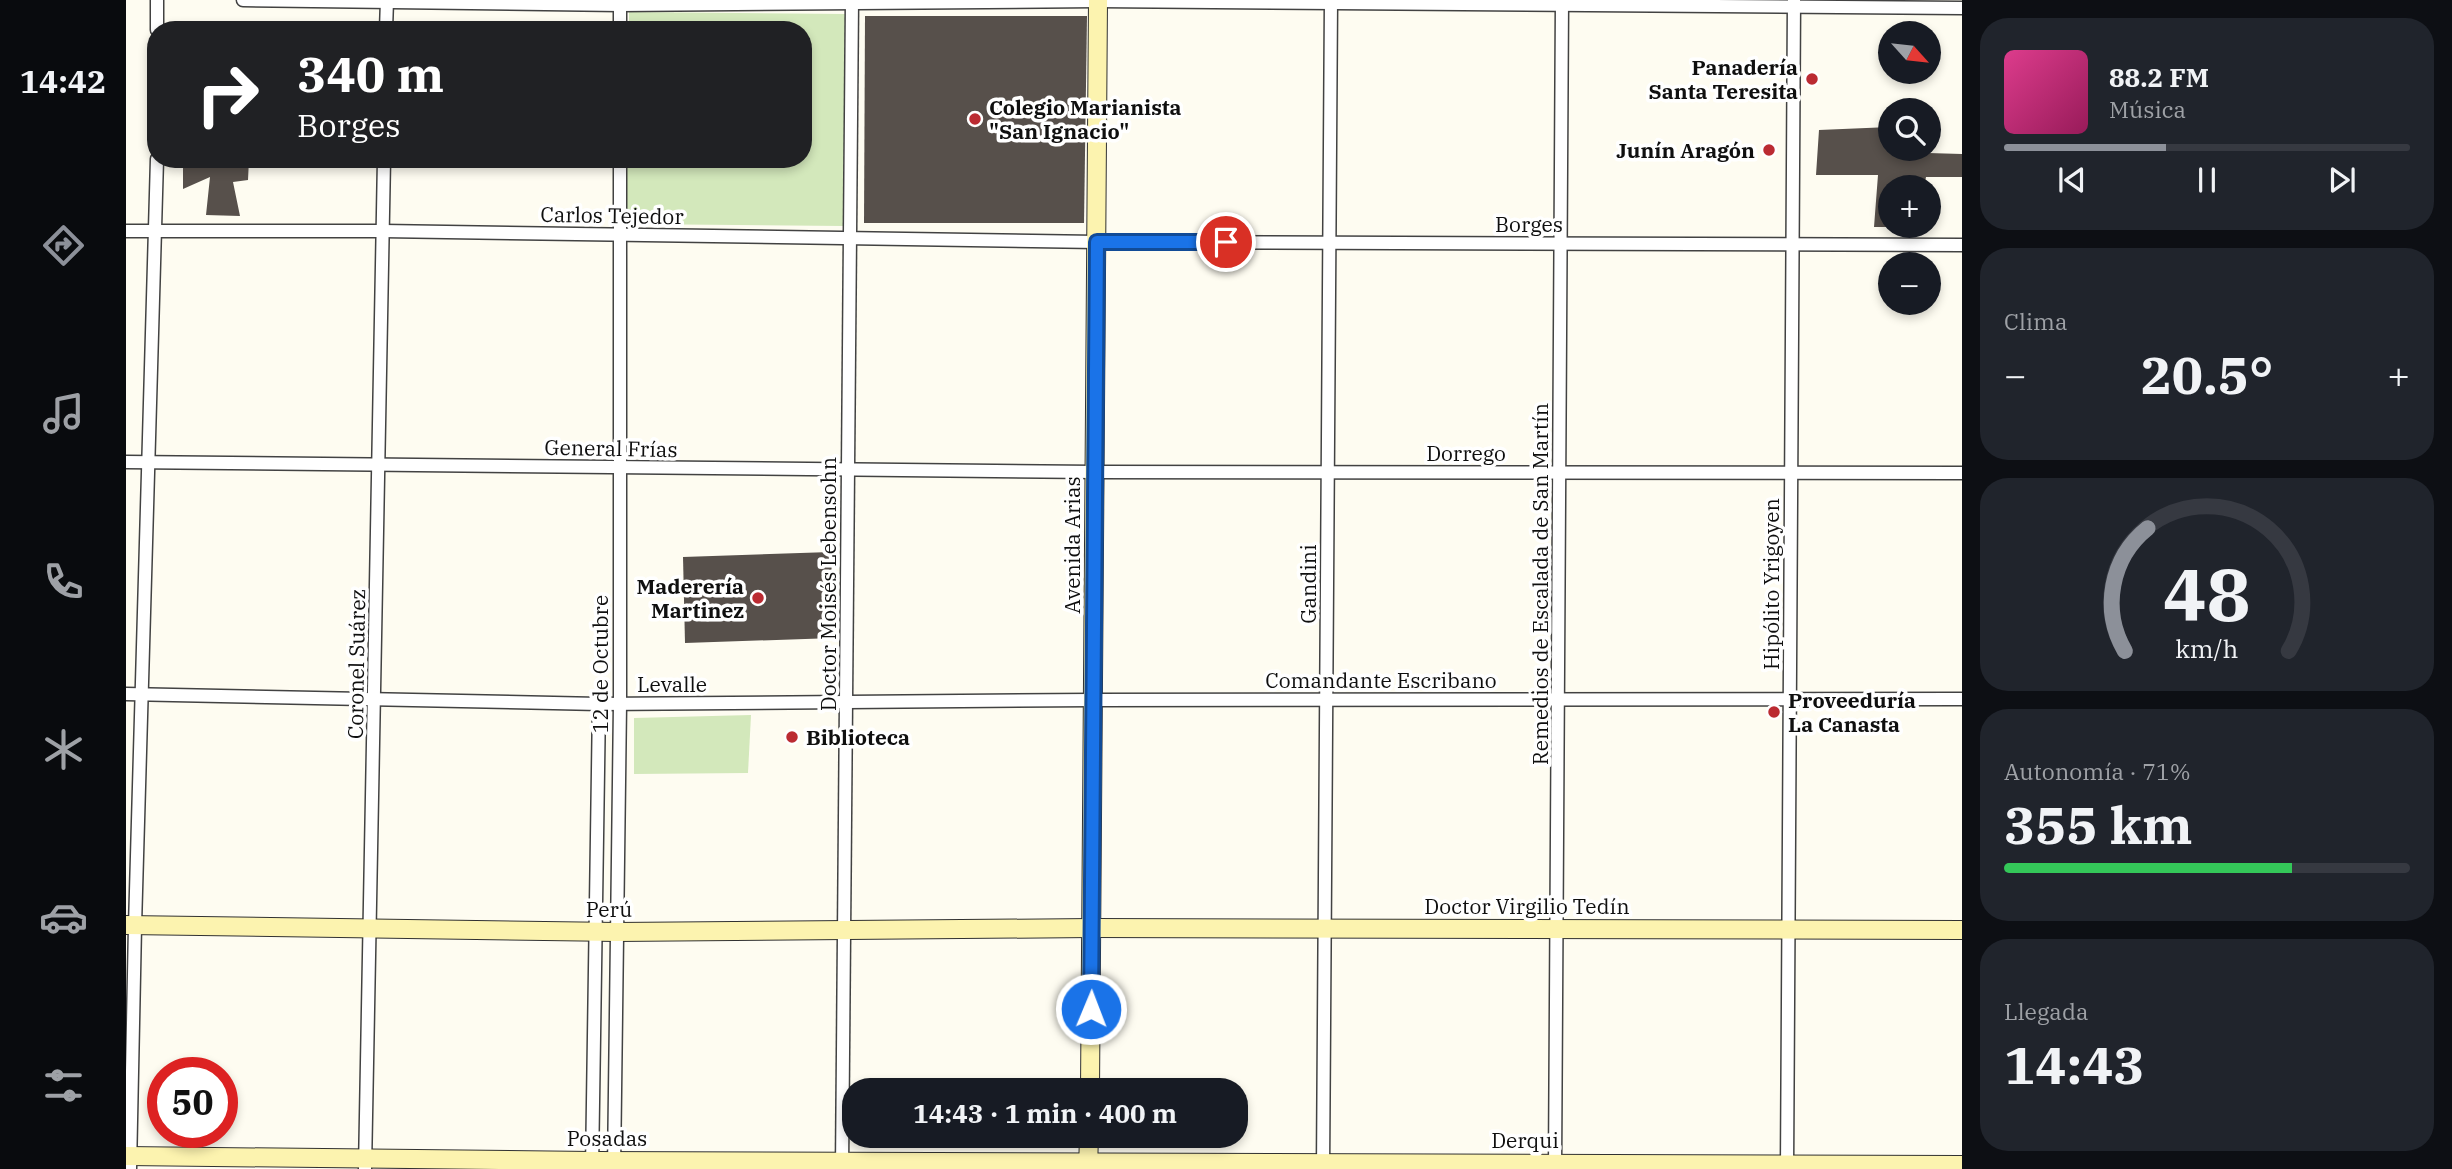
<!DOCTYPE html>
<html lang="es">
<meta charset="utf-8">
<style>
:root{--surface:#171b24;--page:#20242c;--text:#f1f3f6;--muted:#9ea1a6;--line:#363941;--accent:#8c9099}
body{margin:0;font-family:"IBM Plex Serif",serif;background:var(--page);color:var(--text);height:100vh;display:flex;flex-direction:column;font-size:26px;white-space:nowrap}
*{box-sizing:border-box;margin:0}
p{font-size:23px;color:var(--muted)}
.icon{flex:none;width:38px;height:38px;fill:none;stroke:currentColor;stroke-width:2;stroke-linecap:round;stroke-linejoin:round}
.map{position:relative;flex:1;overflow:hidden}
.panel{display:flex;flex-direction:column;gap:18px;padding:18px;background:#0d0f14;width:490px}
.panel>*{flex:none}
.top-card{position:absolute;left:21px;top:21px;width:665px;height:147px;border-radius:28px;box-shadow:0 4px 10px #0003;background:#202124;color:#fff;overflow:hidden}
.needle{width:46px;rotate:117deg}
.tools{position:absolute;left:1752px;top:21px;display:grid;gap:14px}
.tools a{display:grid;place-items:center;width:63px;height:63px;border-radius:50%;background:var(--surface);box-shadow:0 4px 10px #0003;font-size:35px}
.speed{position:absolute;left:21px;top:1057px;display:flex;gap:14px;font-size:35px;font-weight:700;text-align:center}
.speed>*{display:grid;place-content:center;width:91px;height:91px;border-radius:50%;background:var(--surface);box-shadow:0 4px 10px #0003;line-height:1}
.speed .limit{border:10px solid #d22;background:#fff;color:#111}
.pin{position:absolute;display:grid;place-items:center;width:60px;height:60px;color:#fff;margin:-30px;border:4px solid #fff;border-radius:50%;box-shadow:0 2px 7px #0007}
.me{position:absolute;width:77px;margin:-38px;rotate:1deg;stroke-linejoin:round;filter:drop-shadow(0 0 5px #0008)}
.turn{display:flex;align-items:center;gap:24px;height:147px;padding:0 35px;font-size:32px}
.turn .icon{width:91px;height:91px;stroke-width:2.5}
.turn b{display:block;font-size:49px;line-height:60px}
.big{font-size:52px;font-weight:800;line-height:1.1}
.panel .card{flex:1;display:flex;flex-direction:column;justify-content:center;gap:10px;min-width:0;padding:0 24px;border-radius:28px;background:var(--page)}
.panel .dial{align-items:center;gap:0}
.dial svg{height:182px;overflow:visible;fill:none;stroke:var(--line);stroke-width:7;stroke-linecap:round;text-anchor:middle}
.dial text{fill:var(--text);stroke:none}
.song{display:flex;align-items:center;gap:21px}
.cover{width:84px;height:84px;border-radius:10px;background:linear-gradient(135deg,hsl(330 70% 55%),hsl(330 70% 35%))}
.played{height:7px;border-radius:4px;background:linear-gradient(90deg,var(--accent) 40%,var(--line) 40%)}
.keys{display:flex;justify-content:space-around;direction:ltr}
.heat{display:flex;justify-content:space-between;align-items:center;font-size:38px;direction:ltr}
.charge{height:10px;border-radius:5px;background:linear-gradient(90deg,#34c759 71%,var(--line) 0)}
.trip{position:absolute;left:716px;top:1078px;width:406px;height:70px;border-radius:28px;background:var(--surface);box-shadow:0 4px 10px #0003;font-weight:800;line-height:70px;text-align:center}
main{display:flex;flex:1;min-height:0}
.dock{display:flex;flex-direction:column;width:126px;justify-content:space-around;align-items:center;background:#090b0e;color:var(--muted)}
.dock .icon{width:49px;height:49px}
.dock .on{color:var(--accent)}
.dock b{font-size:32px;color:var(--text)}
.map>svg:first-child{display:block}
.green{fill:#d3e8bb}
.building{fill:#57504b}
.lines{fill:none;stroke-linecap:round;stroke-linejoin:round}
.street-casing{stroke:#424242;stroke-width:15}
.secondary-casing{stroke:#313131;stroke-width:20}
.street{stroke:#fff;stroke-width:12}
.secondary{stroke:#fcf3af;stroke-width:18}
.route-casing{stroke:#114b97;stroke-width:18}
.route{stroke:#1a73e8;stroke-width:12}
.poi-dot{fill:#bb2b32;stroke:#fff;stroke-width:2.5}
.labels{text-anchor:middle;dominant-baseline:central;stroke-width:7;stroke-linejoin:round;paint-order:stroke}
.poi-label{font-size:21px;font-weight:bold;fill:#0f0f0f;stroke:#fff;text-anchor:end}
.street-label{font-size:21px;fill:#0f0f0f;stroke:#fff}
</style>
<main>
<nav class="dock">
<b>14:42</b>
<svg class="icon on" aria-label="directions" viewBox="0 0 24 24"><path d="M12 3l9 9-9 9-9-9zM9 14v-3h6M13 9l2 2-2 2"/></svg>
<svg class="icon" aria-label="music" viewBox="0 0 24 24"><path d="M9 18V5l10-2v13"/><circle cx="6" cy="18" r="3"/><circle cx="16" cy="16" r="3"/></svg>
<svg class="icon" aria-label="phone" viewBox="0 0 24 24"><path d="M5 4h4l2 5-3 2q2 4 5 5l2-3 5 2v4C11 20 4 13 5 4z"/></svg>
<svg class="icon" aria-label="climate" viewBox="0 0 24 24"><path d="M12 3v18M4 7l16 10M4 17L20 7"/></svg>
<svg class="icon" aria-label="car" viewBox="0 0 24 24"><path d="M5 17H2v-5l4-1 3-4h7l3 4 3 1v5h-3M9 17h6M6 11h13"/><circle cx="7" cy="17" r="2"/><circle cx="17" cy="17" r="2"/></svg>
<svg class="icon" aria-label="filters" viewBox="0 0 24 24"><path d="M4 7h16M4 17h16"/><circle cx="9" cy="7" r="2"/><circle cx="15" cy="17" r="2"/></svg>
</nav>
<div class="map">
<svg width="1836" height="1169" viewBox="0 0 1836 1169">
<rect width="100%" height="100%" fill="#fefcf1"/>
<!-- green -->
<g class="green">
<polygon points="503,12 719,14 718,226 501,224 501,159 677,159 677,30 503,30"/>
<polygon points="625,715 622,773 508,774 508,718"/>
</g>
<!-- building -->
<g class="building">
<polygon points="739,16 961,16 958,223 738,223"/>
<polygon points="1764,127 1764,149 1802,149 1802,153 1836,154 1836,177 1800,177 1798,187 1764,187 1764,227 1748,227 1752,175 1690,175 1693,130"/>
<polygon points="57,159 123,159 122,180 107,182 114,216 80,215 84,177 57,189"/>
<polygon points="705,552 708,638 559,643 557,557"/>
</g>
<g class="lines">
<defs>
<g id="street">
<polyline points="117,0 494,5 972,1 1836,8"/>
<polyline points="31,30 31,0"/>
<polyline points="260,30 261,0"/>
<polyline points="494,30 494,0"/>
<polyline points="0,231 257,231 971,242 1836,245"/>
<polyline points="0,462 969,472 1836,473"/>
<polyline points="0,694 473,704 967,700 1836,699"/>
<polyline points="4,1169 9,926 31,159"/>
<polyline points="239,1169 258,159"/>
<polyline points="466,1169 473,704"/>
<polyline points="488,1169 494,704 494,159"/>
<polyline points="716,1169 726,0"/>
<polyline points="1197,1169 1205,0"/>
<polyline points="1429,1169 1436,0"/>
<polyline points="1661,1169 1668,0"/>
</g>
<g id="secondary">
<polyline points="0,925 491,932 966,928 1836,930"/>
<polyline points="964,1090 972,0"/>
<polyline points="0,1156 466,1161 1836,1165"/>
<polyline points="962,1169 963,1136"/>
</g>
</defs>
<!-- street casing -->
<use href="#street" class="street-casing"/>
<!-- secondary casing -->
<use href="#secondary" class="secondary-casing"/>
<!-- street -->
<use href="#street" class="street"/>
<!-- secondary -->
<use href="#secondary" class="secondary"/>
</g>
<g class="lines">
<defs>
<polyline id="route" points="965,1009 971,242 1100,242"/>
</defs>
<!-- route casing -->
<use href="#route" class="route-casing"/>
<!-- route -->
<use href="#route" class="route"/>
</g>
<!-- markers -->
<g class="poi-dot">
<circle cx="1686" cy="79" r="7"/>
<circle cx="849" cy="119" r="7"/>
<circle cx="1643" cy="150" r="7"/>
<circle cx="632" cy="598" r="7"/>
<circle cx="1648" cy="712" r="7"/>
<circle cx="666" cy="737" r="7"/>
</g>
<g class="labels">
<!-- poi labels -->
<g class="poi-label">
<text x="1672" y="67">Panadería<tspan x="1672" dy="24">Santa Teresita</tspan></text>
<text x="863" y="107" text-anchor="start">Colegio Marianista<tspan x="863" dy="24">"San Ignacio"</tspan></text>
<text x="1629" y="150">Junín Aragón</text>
<text x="618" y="586">Maderería<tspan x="618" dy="24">Martinez</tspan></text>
<text x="1662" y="700" text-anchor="start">Proveeduría<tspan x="1662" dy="24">La Canasta</tspan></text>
<text x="680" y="737" text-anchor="start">Biblioteca</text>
</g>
<!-- street labels -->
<g class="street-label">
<text transform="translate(486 215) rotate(1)">Carlos Tejedor</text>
<text x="1403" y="224">Borges</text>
<text transform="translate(485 448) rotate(1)">General Frías</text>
<text x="1340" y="453">Dorrego</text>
<text transform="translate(946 545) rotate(-90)">Avenida Arias</text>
<text transform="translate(702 584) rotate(-90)">Doctor Moisés Lebensohn</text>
<text transform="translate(1182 584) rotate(-90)">Gandini</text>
<text transform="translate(1414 584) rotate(-90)">Remedios de Escalada de San Martín</text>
<text transform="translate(1645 584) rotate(-90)">Hipólito Yrigoyen</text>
<text transform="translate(230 664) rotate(-89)">Coronel Suárez</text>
<text transform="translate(474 664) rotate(-90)">12 de Octubre</text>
<text x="1255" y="680">Comandante Escribano</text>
<text x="546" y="684">Levalle</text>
<text x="1401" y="906">Doctor Virgilio Tedín</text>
<text x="483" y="909">Perú</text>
<text x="481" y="1138">Posadas</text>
<text x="1399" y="1140">Derqui</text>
</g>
</g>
</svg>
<div class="tools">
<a><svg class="needle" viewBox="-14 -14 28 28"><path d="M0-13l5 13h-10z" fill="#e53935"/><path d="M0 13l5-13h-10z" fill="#9ea1a6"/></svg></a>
<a><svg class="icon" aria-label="search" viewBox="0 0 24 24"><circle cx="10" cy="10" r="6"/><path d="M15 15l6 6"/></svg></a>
<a>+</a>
<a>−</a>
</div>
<div class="speed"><div class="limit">50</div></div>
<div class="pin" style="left:1100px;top:242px;background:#d93025"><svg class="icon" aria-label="arrive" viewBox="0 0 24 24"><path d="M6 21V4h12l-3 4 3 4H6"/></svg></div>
<svg class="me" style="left:965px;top:1009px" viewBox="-20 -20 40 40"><circle r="17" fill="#1a73e8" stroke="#fff" stroke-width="3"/><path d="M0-11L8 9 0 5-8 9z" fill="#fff"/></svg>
<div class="trip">14:43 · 1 min · 400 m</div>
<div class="top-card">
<div class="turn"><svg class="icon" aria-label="right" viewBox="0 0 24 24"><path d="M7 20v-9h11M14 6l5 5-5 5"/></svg><div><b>340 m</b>Borges</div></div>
</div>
</div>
<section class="panel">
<div class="card">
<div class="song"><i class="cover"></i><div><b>88.2 FM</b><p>Música</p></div></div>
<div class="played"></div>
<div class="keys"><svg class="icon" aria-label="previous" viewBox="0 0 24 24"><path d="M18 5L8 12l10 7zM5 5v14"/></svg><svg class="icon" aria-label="pause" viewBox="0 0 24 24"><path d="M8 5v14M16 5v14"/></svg><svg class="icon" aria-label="next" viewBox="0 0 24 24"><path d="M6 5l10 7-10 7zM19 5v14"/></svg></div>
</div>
<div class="card"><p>Clima</p>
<div class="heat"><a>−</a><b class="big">20.5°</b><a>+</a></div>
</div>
<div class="card dial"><svg viewBox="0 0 100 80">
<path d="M14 69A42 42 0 1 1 86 69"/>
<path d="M14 69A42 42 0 0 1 24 15" stroke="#8c9099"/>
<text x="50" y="56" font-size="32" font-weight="700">48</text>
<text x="50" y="72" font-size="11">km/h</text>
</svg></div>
<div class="card"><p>Autonomía · 71%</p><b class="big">355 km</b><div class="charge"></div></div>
<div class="card"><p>Llegada</p><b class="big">14:43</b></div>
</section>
</main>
